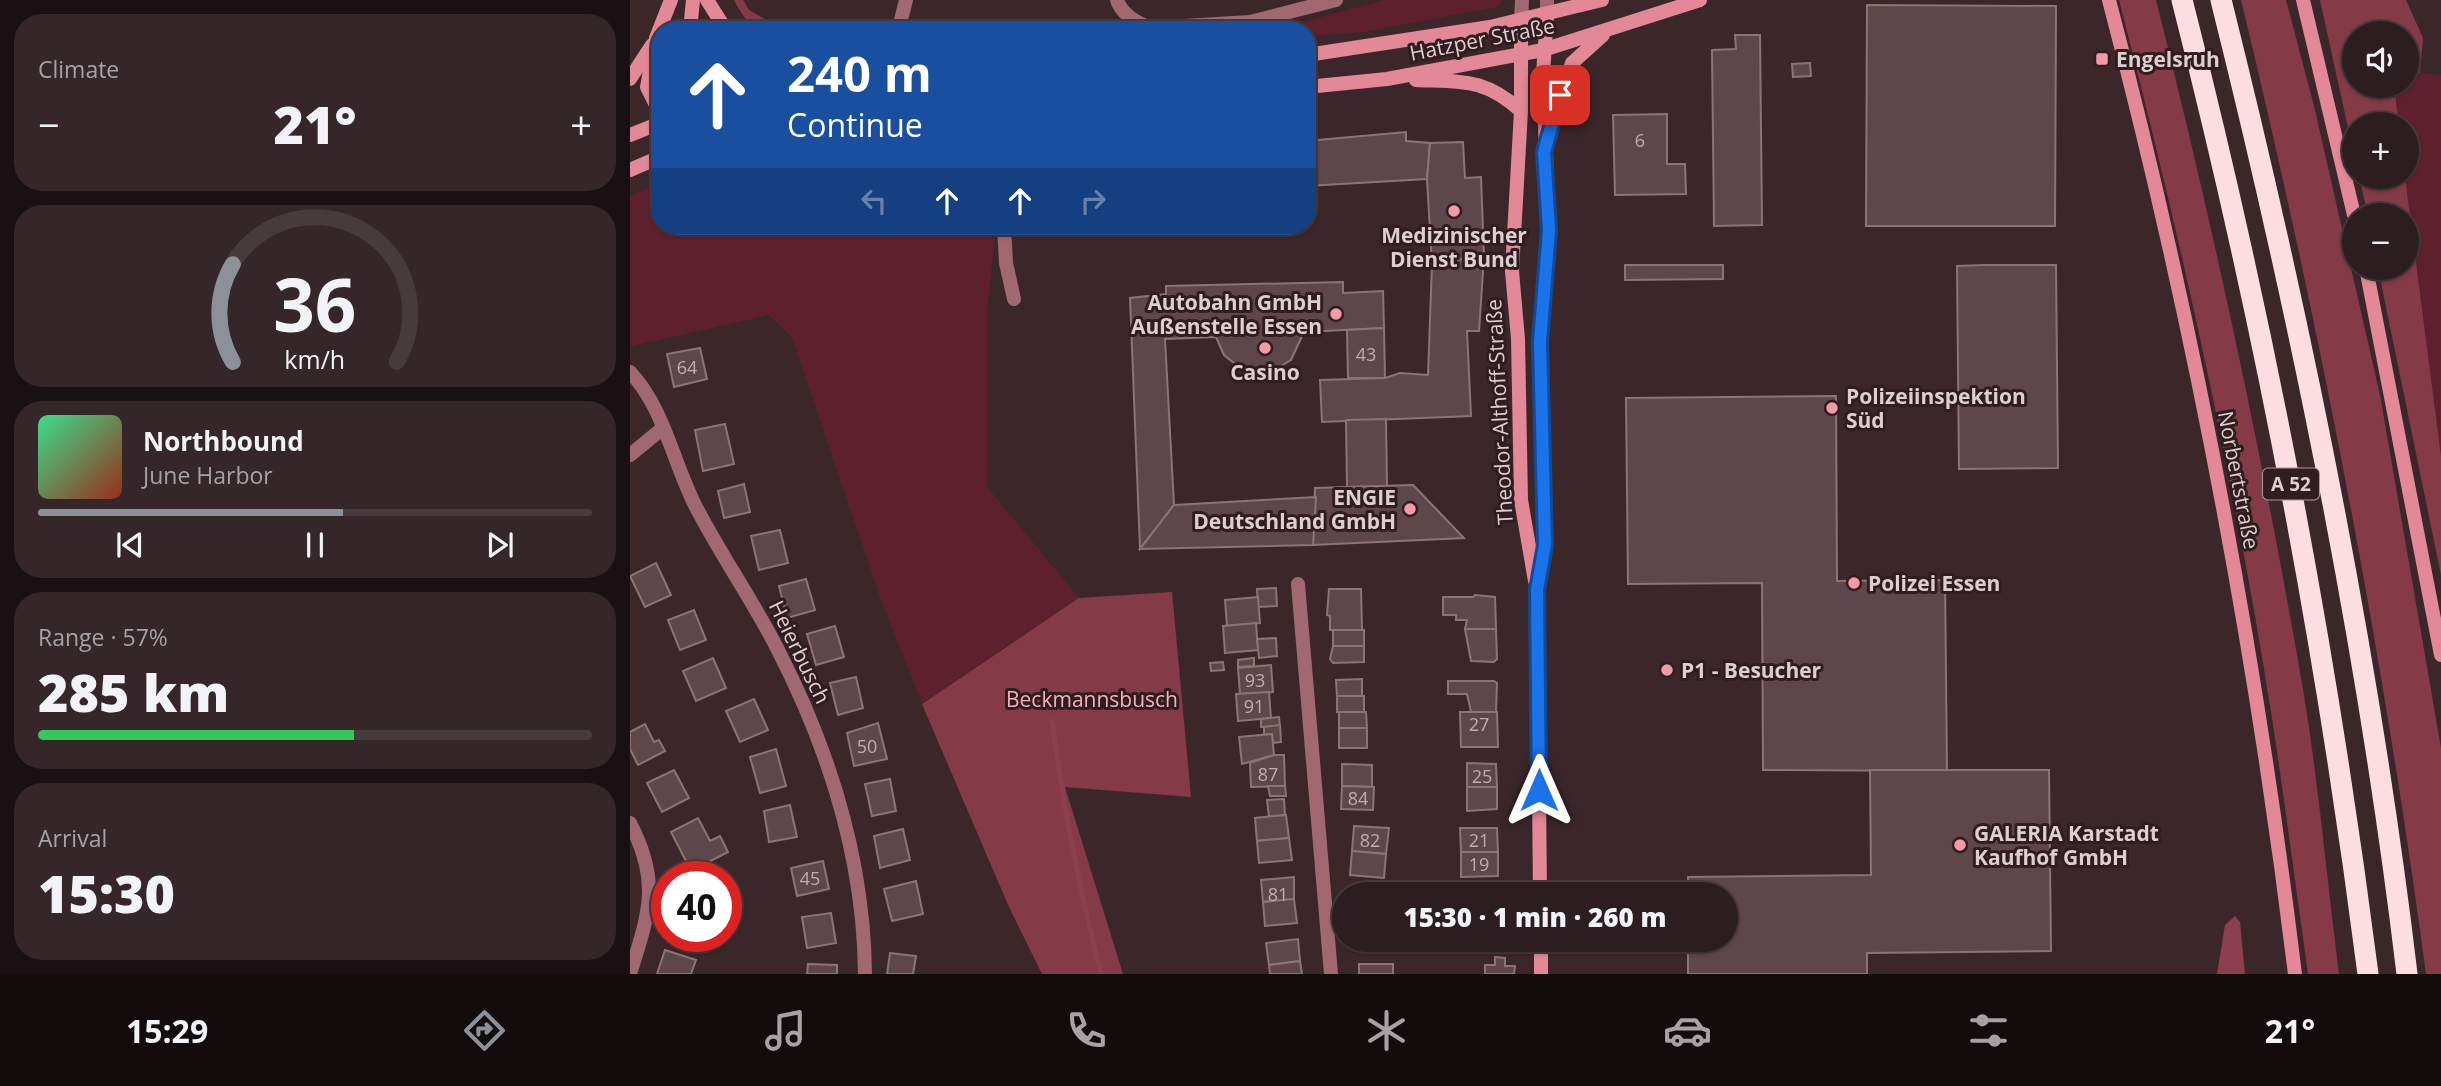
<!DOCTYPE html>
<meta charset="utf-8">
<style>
:root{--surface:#2c1d20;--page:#342629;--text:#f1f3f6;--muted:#a6a2a5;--line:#483b3e;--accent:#8c9099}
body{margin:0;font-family:"Open Sans",sans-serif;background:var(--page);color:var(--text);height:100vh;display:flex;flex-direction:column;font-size:26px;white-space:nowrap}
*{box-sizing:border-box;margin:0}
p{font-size:23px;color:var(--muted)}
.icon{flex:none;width:38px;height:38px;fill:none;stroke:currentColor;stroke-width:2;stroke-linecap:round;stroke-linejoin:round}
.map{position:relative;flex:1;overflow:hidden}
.panel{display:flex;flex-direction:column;gap:14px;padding:14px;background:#181012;width:630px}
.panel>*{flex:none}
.guide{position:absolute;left:21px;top:21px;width:665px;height:214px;border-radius:28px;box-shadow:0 2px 5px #0004,0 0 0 2px var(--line);background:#1a4fa0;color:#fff;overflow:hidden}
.fabs{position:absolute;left:1712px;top:21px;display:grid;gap:14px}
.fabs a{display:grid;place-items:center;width:77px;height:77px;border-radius:50%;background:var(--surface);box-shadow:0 2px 5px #0004,0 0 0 2px var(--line);font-size:35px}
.speed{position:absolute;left:21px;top:861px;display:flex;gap:14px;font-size:35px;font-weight:700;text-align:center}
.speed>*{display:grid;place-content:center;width:91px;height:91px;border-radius:50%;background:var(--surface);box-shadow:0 2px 5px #0004,0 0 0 2px var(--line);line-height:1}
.speed .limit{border:10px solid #d22;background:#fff;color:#111}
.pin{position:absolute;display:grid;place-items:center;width:60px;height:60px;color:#fff;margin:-30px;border-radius:14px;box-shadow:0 4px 10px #0006}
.me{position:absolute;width:77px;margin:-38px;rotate:0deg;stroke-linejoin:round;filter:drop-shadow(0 0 5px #0008)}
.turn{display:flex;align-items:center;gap:24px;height:147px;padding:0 21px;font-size:32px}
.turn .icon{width:91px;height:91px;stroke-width:2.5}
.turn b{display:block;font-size:49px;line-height:60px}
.lanes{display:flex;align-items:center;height:66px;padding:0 21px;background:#0003;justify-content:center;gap:35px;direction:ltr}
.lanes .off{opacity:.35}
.big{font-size:52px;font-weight:800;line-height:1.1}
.panel .widget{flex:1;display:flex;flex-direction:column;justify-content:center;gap:10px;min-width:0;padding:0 24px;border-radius:28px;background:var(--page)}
.panel .dial{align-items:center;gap:0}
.dial svg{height:182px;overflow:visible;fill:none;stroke:var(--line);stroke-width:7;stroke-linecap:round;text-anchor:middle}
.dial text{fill:var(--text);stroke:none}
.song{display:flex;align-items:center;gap:21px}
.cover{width:84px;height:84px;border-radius:10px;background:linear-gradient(135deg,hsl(150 70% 55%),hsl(10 70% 35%))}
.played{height:7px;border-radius:4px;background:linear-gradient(90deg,var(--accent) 55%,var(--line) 55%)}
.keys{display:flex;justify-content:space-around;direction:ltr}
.heat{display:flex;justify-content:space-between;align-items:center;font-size:38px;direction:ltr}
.charge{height:10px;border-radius:5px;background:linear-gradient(90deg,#34c759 57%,var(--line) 0)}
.trip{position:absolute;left:702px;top:882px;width:406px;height:70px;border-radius:35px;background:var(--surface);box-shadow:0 2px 5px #0004,0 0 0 2px var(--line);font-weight:800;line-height:70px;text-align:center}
.tabs{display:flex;height:112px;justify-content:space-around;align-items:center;background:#120c0d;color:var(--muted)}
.tabs .icon{width:49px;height:49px}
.tabs .current{color:var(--accent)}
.tabs b{font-size:32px;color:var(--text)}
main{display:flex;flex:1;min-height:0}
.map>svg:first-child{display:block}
.green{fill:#5e202e}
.forest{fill:#853a48}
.water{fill:#8c404f}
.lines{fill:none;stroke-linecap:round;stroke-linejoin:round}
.stream{stroke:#8c404f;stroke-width:5}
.building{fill:#5e474a;stroke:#8c7376;stroke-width:2}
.street{stroke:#a16871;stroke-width:14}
.secondary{stroke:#e28896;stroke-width:14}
.highway{stroke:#fcdee2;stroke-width:21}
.route-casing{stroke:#114b97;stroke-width:18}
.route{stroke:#1a73e8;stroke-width:12}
.poi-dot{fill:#f39aa8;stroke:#311d20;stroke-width:2.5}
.labels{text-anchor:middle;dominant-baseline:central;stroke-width:6;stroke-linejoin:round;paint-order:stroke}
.number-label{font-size:18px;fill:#bdadaf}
.shield{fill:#311d20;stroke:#a99a9c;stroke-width:2}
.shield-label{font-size:19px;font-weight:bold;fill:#ddcfd1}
.street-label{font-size:21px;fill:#ddcfd1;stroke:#311d20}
.poi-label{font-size:21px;font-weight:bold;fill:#ddcfd1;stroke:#311d20;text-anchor:start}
.park-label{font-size:21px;fill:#f4b0b9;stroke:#311d20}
</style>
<main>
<section class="panel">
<div class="widget"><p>Climate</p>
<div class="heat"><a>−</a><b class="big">21°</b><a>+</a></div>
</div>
<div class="widget dial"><svg viewBox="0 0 100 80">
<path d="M14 69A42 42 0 1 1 86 69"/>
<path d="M14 69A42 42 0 0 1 14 26" stroke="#8c9099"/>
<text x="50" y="56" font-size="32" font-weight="700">36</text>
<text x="50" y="72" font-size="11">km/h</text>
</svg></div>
<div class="widget">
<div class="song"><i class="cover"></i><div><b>Northbound</b><p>June Harbor</p></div></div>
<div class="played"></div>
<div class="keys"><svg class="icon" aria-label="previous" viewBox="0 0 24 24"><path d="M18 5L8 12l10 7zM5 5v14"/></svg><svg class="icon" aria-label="pause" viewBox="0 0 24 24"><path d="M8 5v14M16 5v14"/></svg><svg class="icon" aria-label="next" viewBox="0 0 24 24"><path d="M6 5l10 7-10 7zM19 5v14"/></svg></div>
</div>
<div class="widget"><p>Range · 57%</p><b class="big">285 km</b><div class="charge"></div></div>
<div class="widget"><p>Arrival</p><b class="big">15:30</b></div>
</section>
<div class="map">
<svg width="1811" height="974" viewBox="0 0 1811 974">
<rect width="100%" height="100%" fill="#3b272a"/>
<!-- green -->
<g class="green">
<polygon points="755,0 872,0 867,7 733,32 677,36 677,30 643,30"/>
<polygon points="1776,72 1811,75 1811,456 1775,177 1776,124 1769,124 1764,86 1776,86"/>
<polygon points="30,182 30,226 366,226 357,312 357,487 449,598 292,703 250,597 162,337 139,315 2,346 0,344 0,196"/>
</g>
<!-- forest -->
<g class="forest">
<path d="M104,0h9l6,10 35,20c-29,0 -36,-3 -50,-30z"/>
<path d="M1489,0h37c58,230 108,462 148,695 15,92 23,186 35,279h-31c-12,-85 -23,-171 -36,-256 -38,-242 -92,-482 -153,-718z"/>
<path d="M1611,0h45l28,106 66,289 61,353v226h-15c-44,-329 -107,-652 -185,-974z"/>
<polygon points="1690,0 1776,0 1793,38 1790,73 1776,72 1776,33 1724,33 1724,86 1764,86 1769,124 1724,124 1724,155"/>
<polygon points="1729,177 1775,177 1811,456 1811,575 1748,268 1776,268 1776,215 1738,215"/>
<polygon points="542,592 561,797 435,787 493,974 412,974 379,907 292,704 449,598"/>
</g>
<!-- water -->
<polygon class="water" points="1605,916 1610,922 1615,974 1587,974 1595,925"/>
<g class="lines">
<!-- stream -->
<path class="stream" d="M422,721c11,85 28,170 49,253"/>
</g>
<!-- building -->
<g class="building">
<polygon points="1237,5 1426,6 1425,226 1236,226"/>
<polygon points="1105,35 1130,35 1132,225 1084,226 1082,50 1106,49"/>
<polygon points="1180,63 1181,76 1163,77 1162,64"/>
<polygon points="1037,114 1037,164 1055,164 1056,194 985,195 983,115"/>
<polygon points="776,132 776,141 800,143 797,179 677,186 677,141"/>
<polygon points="833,142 835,178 851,177 854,256 802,264 797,179 800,143"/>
<polygon points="854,256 849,331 837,331 841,416 692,422 690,380 755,378 770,373 798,375 802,264"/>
<polygon points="995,265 1093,265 1093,279 995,280"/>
<polygon points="1354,265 1426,265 1428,468 1329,469 1327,266"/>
<polygon points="713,282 713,293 753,291 754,328 674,332 661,360 644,370 629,372 609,367 594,355 586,337 535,339 544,505 510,549 500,298 536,294 536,286"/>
<polygon points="754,328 755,378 718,378 717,330"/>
<polygon points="70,348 77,379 44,387 37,354"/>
<polygon points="1206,396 1207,581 1315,580 1317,771 1133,770 1132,583 998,584 996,398"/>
<polygon points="756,419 757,486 717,487 716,420"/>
<polygon points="95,424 104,464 73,471 65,430"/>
<polygon points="114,484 120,512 94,518 88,491"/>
<polygon points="783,485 834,538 683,545 685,488"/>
<polygon points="686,497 683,545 510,549 544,505"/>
<polygon points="150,530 158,563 129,570 121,536"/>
<polygon points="26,563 41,595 15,607 0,576"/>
<polygon points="176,579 185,610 157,618 149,586"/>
<polygon points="646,588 647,606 628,607 627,589"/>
<polygon points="699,589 731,589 732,630 700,630 700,616 697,615"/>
<polygon points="845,595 865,597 866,629 835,629 837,620 826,620 826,615 813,615 813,597 843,597"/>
<polygon points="628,597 630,623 597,626 595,600"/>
<polygon points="64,610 76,640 50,650 38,620"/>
<polygon points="626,623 628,650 595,653 593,626"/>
<polygon points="205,626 214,657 186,665 177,634"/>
<polygon points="835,629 866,629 867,659 864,662 841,661"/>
<rect x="703" y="630" width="31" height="16"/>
<polygon points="646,638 647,656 629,658 627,639"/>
<polygon points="703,646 734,646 734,662 703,663 700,659"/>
<polygon points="83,658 96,688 66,701 53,671"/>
<polygon points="624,658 624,666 608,667 608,660"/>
<polygon points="593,662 594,670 581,671 580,663"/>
<polygon points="641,665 643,692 610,694 608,668"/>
<polygon points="226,677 233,708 208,715 200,683"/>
<polygon points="732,679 732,696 707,696 706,680"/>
<polygon points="818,681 864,681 867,683 866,712 841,712 837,694 818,694"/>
<polygon points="639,692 641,718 608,721 606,694"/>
<rect x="707" y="696" width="27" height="16"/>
<polygon points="124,699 138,730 110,742 96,711"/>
<polygon points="709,712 736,712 737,728 709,728"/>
<polygon points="830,712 867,712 868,747 831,747"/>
<polygon points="649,717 650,726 631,727 631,719"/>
<polygon points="248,723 257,759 224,766 217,733"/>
<polygon points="15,724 24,742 29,740 35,751 8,765 0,749 0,732"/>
<polygon points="650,725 651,742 643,743 642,734 634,735 634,727"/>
<rect x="709" y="728" width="28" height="20"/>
<polygon points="642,734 644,755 612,764 609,737"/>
<polygon points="146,749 156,786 130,793 120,757"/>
<polygon points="644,755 654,755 655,786 621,787 620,763"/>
<polygon points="837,763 866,764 867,787 837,787"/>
<polygon points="712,764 742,765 742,787 712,786"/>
<polygon points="44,770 59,798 32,812 17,783"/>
<polygon points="1240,770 1419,770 1421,951 1237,953 1237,974 1058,974 1058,940 1096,940 1096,894 1058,894 1058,877 1241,875"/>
<polygon points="260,779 266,811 242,816 235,784"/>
<polygon points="638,786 655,786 656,796 640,796"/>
<polygon points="712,786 744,787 743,810 711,809"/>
<polygon points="837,787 867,787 867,809 837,811"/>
<polygon points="654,799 655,815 639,817 637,800"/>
<polygon points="160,805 167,837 139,842 134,811"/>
<polygon points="656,815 659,838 627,841 625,818"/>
<polygon points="68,818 80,841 90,836 98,852 61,871 41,832"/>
<polygon points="724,826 759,828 756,854 722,851"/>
<polygon points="830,828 867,828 868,852 831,852"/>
<polygon points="273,829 280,860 250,868 244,836"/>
<polygon points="659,838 662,860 629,863 627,841"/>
<polygon points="722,851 756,854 754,878 720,875"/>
<polygon points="831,852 868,852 868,876 831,877"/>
<polygon points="193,861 199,889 167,896 161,868"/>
<polygon points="664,877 664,899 633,902 631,880"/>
<polygon points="286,881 293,914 262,921 254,889"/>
<rect x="723" y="892" width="37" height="2"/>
<polygon points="664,899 667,923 635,926 633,902"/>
<polygon points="201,913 206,943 177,948 172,917"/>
<polygon points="668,939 670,961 639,965 636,943"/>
<rect x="724" y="940" width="35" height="5"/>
<polygon points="35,950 66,960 61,974 27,974"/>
<polygon points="260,953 286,956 283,974 257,974"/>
<polygon points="865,957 875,958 875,966 885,966 884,974 855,974 855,965 865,965"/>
<polygon points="670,961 672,974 640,974 639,965"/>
<polygon points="178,964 207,965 207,974 177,974"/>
<rect x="729" y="964" width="34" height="10"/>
</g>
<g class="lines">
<!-- street -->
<g class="street">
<path d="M487,0c5,15 20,23 34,28l99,-6 86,-22"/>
<polyline points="917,15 917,0"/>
<polyline points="271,20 276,0"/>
<polyline points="891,21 892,0"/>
<polyline points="374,226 376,263 384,299"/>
<path d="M0,372c34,36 43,90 65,133 25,49 57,94 82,143 52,101 87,212 88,326"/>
<polyline points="0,455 33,428"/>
<polyline points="668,584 701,974"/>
<path d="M0,823c31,59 19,90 0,151"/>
</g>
<!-- secondary -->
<g class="secondary">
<polyline points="77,0 96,30"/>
<path d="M1479,0c84,320 146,646 186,974"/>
<polyline points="1673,0 1724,215"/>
<polyline points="891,21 891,111 882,271 888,339 891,500 905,581"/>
<polyline points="60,30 63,0"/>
<polyline points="677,55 860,27 972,0"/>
<polyline points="0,79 22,45"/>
<path d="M786,80c47,2 68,-2 105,31"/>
<polyline points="677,87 757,79 913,50 1070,0"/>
<polyline points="30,113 17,87 26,38 41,0"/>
<polyline points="919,130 942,63 973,35"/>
<polyline points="0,135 30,123"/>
<polyline points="0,170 30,157"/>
<polyline points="1736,268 1811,655"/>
<polyline points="910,894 907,590 915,545 910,342 919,230 913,74 917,15"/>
<polyline points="911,940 911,974"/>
</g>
<!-- highway -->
<g class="highway">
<path d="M1552,0c82,321 144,646 186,974"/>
<path d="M1591,0c80,320 147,646 186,974"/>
</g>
</g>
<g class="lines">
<defs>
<polyline id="route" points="909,790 907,590 915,545 910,342 919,230 914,152 930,95"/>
</defs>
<!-- route casing -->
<use href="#route" class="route-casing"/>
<!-- route -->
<use href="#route" class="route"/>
</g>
<!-- markers -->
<g class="poi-dot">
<rect x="1465" y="52" width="14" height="14" rx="3.5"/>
<circle cx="824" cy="211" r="7"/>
<circle cx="706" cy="314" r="7"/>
<circle cx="635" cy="348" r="7"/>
<circle cx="1202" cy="408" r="7"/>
<circle cx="780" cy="509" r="7"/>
<circle cx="1224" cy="583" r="7"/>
<circle cx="1037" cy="670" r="7"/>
<circle cx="1330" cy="845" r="7"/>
</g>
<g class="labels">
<!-- number labels -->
<g class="number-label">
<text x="1010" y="140">6</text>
<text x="736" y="354">43</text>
<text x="57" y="367">64</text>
<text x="625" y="680">93</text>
<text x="624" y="706">91</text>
<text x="849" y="724">27</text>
<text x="237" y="746">50</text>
<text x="638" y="774">87</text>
<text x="852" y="776">25</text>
<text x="728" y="798">84</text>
<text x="740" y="840">82</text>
<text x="849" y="840">21</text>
<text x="849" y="864">19</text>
<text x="180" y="878">45</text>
<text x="648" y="894">81</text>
</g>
<!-- shield labels -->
<rect class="shield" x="1633" y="468.5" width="56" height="31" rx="5"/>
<g class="shield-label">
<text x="1661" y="484">A 52</text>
</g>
<!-- street labels -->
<g class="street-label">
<text transform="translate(852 39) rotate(-11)">Hatzper Straße</text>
<text transform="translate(869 412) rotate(-93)">Theodor-Althoff-Straße</text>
<text transform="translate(1609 480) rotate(79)">Norbertstraße</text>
<text transform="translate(170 652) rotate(64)">Heierbusch</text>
</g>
<!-- poi labels -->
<g class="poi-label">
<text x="1486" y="59">Engelsruh</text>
<text x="824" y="235" text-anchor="middle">Medizinischer<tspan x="824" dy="24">Dienst Bund</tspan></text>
<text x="692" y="302" text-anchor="end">Autobahn GmbH<tspan x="692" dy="24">Außenstelle Essen</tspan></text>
<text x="635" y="372" text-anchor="middle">Casino</text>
<text x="1216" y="396">Polizeiinspektion<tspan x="1216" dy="24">Süd</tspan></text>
<text x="766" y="497" text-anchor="end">ENGIE<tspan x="766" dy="24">Deutschland GmbH</tspan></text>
<text x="1238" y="583">Polizei Essen</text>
<text x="1051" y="670">P1 - Besucher</text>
<text x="1344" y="833">GALERIA Karstadt<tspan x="1344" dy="24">Kaufhof GmbH</tspan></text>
</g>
<!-- park labels -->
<g class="park-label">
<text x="462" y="699">Beckmannsbusch</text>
</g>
</g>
</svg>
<div class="fabs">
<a><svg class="icon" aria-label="sound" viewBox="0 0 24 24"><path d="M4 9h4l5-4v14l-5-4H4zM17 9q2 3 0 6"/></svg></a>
<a>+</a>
<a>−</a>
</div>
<div class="speed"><div class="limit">40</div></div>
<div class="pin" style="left:930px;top:95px;background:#d93025"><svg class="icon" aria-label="arrive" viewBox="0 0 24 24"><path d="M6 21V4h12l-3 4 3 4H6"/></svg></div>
<svg class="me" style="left:909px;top:790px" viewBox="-20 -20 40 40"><path d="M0-17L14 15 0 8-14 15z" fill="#1a73e8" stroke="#fff" stroke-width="4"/></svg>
<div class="trip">15:30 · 1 min · 260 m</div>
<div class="guide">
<div class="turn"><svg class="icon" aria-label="ahead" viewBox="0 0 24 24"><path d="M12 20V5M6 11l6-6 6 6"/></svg><div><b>240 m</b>Continue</div></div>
<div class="lanes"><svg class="icon off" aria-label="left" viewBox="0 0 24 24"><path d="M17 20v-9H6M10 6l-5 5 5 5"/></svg><svg class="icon" aria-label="ahead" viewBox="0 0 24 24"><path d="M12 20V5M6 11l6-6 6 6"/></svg><svg class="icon" aria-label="ahead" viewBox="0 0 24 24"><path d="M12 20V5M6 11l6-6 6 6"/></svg><svg class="icon off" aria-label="right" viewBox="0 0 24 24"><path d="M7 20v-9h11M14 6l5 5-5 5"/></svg></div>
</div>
</div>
</main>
<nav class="tabs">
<b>15:29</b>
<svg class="icon current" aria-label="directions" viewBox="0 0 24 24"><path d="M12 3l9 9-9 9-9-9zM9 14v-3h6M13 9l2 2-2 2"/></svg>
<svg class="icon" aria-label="music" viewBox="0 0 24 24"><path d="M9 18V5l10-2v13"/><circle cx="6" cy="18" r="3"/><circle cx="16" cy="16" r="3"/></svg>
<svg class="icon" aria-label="phone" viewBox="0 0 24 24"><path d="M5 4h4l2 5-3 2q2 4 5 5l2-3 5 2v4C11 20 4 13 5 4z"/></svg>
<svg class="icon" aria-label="climate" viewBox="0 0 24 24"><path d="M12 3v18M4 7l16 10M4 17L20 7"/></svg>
<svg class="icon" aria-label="car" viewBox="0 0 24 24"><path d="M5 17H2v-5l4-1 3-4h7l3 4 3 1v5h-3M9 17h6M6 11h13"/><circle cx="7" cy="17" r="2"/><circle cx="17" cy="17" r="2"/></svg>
<svg class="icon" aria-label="filters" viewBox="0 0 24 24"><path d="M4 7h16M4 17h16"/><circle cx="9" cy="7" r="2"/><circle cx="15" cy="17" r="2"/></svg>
<b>21°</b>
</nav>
